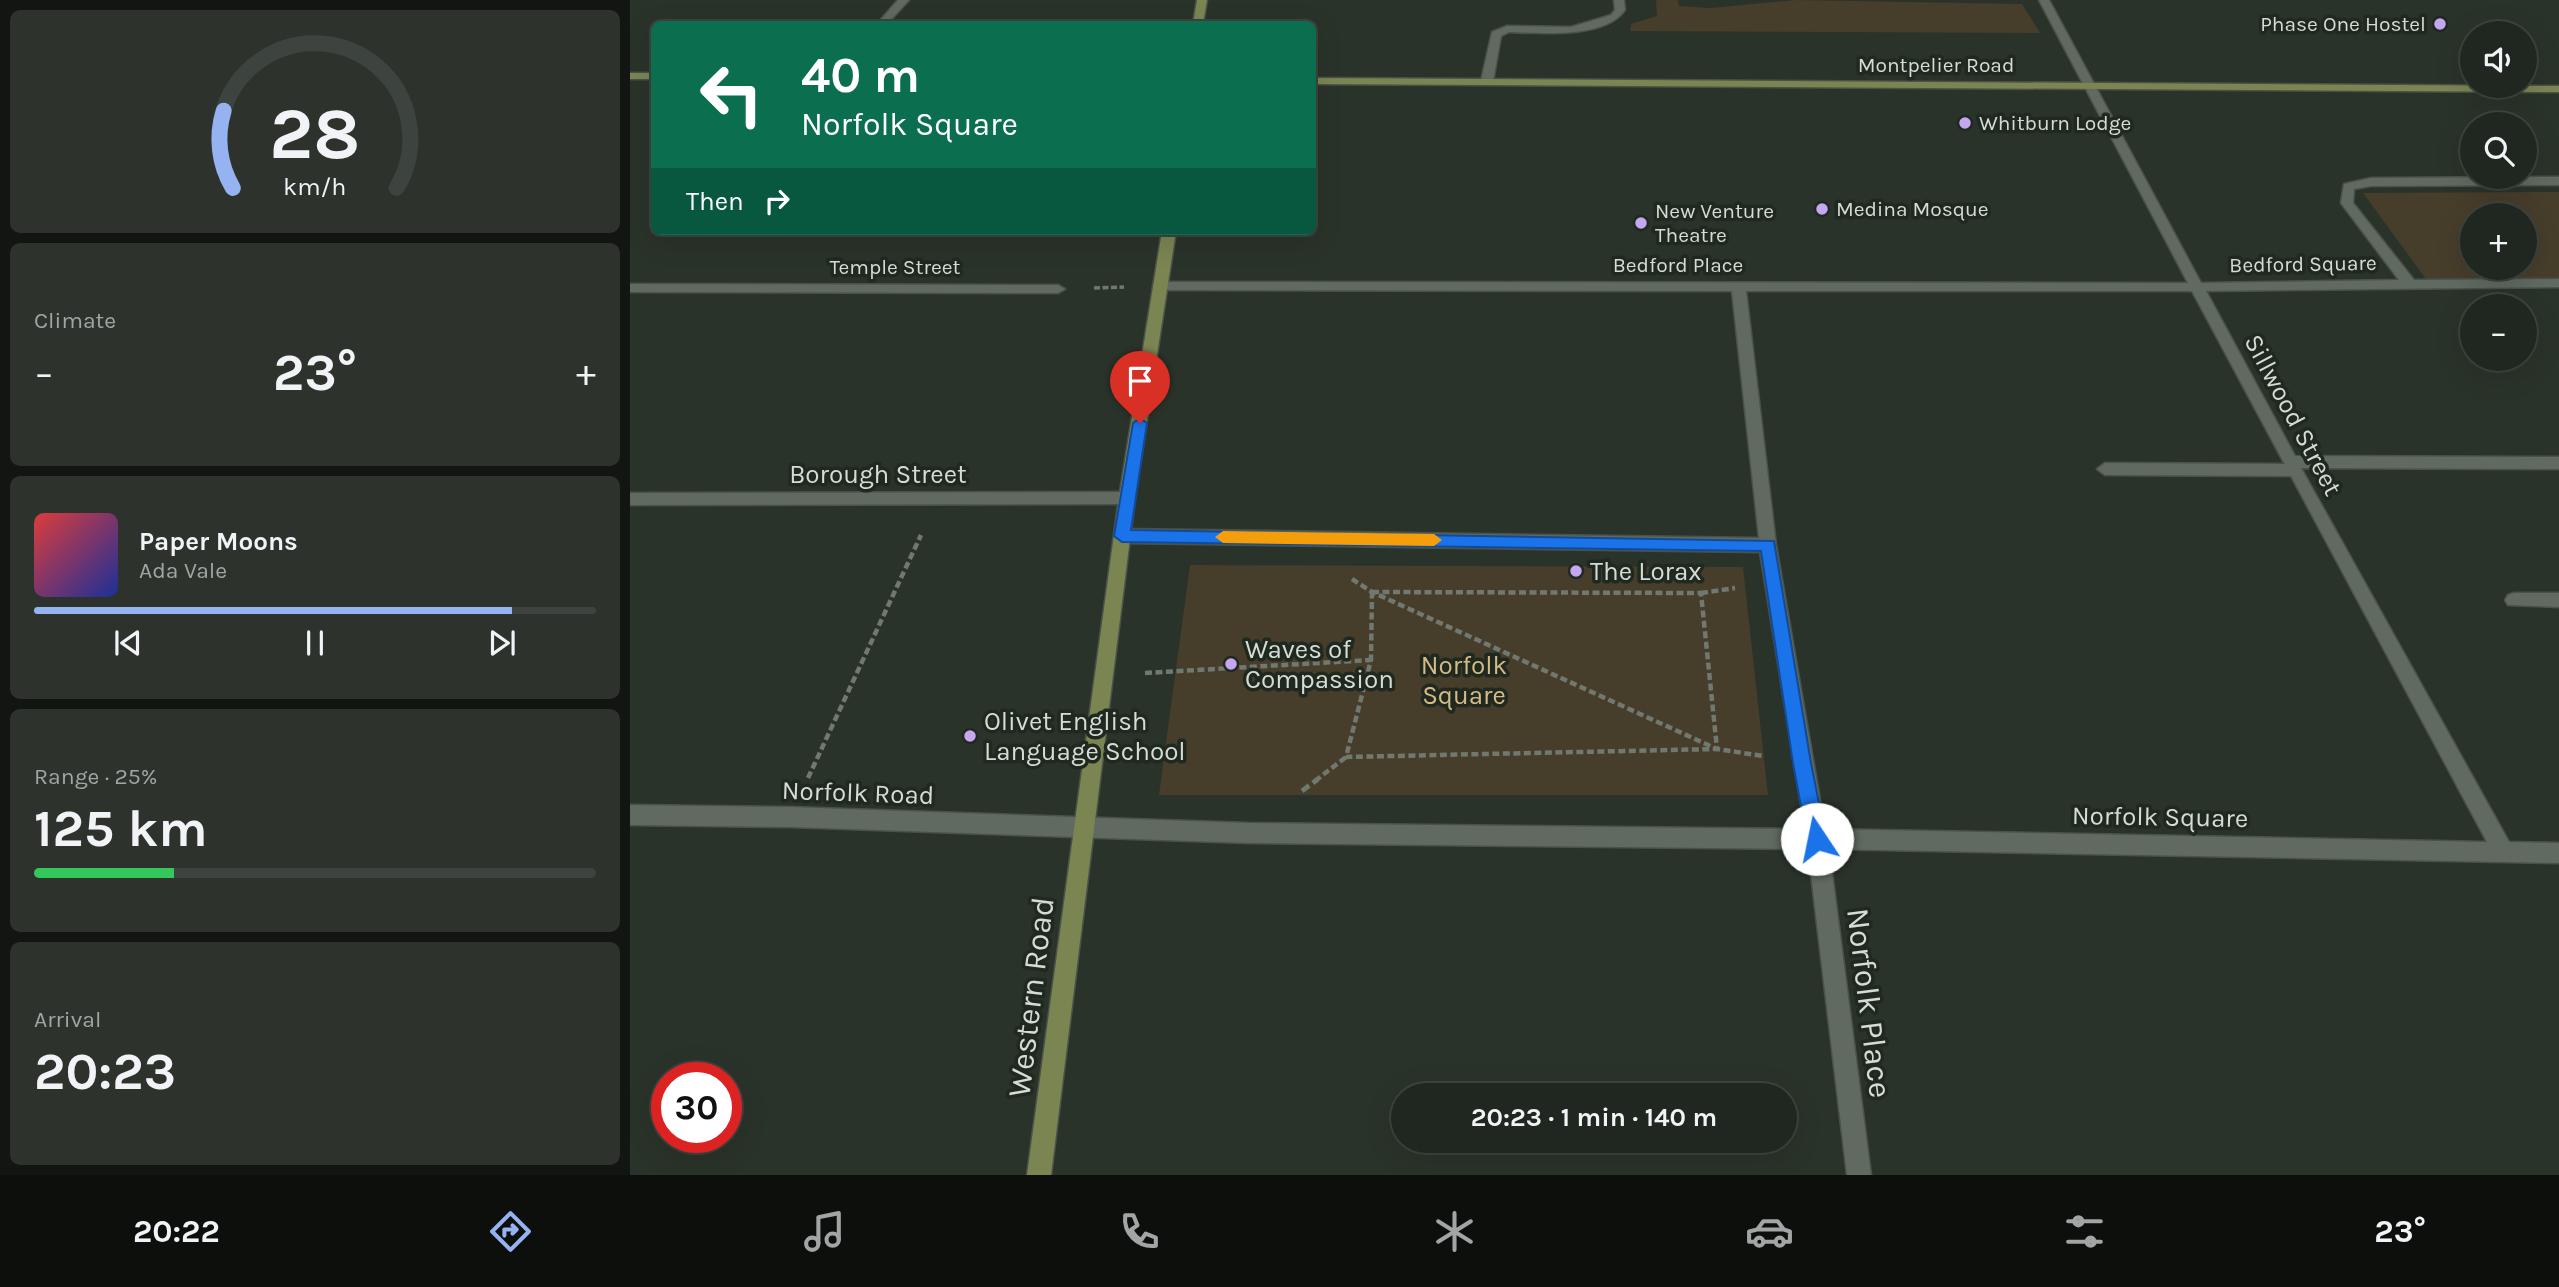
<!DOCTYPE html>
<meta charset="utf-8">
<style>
:root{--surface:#202620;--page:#2d322d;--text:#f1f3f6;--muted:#a2a5a5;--line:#3d433e;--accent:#95b2f1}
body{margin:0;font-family:Karla,sans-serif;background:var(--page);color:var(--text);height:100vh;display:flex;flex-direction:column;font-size:26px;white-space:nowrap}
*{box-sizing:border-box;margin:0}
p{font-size:23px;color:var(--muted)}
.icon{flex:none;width:38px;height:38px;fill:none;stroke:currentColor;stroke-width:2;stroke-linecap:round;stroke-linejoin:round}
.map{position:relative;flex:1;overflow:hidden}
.drawer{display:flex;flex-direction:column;gap:10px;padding:10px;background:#121512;width:630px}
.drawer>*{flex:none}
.guide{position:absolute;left:21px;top:21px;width:665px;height:214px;border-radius:10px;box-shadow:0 7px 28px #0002,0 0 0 2px var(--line);background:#0b6e4f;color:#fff;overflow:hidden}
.controls{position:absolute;left:1830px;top:21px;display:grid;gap:14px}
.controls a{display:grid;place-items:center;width:77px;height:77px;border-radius:50%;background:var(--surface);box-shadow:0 7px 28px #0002,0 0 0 2px var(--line);font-size:35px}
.speed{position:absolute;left:21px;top:1062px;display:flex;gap:14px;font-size:35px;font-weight:700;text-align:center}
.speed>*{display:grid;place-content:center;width:91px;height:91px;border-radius:50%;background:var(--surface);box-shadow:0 7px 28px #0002,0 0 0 2px var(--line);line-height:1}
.speed .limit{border:10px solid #d22;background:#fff;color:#111}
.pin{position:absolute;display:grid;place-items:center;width:60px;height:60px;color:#fff;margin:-72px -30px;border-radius:50% 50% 50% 0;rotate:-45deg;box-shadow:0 0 7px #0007}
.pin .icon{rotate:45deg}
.me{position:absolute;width:77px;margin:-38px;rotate:349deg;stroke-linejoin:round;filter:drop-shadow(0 0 5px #0008)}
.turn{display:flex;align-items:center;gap:24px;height:147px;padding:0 35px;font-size:32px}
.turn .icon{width:91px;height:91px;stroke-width:2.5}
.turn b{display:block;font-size:49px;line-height:60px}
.then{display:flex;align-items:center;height:66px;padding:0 35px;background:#0003;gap:14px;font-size:26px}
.big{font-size:52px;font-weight:700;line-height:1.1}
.drawer .tile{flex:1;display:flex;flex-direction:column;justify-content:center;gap:10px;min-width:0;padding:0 24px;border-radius:10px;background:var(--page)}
.drawer .dial{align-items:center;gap:0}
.dial svg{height:182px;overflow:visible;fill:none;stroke:var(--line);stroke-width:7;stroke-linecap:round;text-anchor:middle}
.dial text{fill:var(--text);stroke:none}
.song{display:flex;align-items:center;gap:21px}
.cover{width:84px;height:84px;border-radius:10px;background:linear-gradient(135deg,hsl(0 70% 55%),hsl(230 70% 35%))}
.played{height:7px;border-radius:4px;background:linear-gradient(90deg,var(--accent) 85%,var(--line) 85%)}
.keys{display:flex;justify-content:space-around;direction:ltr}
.heat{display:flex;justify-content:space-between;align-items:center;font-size:38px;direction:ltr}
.charge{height:10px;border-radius:5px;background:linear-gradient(90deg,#34c759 25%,var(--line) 0)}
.trip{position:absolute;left:761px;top:1083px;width:406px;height:70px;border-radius:35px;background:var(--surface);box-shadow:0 7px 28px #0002,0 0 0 2px var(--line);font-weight:700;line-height:70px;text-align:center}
.tab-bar{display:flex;height:112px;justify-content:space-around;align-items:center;background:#0d0f0d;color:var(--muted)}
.tab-bar .icon{width:49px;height:49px}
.tab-bar .selected{color:var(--accent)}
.tab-bar b{font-size:32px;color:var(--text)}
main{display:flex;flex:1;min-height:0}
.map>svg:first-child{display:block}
.green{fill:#473d2b;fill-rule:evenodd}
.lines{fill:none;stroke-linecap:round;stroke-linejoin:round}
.lane-casing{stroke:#495149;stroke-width:3}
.street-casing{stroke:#495149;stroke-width:3}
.secondary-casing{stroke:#495149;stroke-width:3}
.path-far2{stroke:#707870;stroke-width:3.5;stroke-dasharray:6 2.5;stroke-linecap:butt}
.path-far1{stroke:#707870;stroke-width:4.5;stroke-dasharray:7 3.5;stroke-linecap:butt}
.path{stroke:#707870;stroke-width:5;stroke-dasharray:9 4.5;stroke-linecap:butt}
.lane{fill:#606a60;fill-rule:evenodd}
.street{fill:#606a60;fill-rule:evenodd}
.secondary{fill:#7b8552;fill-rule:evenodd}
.route{fill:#1a73e8;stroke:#114b97;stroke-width:2}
.slow{fill:#f59e0b}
.poi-dot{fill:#c4a7f1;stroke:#202920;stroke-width:2.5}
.labels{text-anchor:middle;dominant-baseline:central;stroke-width:7;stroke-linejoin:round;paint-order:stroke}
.far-poi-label{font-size:21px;fill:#d5dbd5;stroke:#202920;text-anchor:start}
.far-street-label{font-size:21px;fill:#d5dbd5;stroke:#202920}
.street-label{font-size:26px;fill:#d5dbd5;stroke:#202920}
.poi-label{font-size:26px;fill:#d5dbd5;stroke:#202920;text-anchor:start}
.park-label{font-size:26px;fill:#d6ba86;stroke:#202920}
.near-street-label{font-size:32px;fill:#d5dbd5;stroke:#202920}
</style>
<main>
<section class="drawer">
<div class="tile dial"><svg viewBox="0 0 100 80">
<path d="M14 69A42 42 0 1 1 86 69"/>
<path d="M14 69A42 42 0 0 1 10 35" stroke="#95b2f1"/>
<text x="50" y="56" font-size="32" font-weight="700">28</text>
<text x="50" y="72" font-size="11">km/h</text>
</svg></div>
<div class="tile"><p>Climate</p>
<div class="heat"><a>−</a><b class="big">23°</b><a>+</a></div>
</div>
<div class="tile">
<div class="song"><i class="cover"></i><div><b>Paper Moons</b><p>Ada Vale</p></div></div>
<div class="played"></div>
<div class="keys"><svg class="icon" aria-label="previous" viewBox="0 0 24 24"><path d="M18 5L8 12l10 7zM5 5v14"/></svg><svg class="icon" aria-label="pause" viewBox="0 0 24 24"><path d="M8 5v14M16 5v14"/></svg><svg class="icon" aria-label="next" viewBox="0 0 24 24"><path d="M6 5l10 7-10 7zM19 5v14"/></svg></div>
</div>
<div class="tile"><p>Range · 25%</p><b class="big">125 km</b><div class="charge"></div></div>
<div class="tile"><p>Arrival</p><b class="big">20:23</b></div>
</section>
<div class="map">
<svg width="1929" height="1175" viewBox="0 0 1929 1175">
<rect width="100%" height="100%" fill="#2a332a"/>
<!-- green -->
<g class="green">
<polygon points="1026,0 1048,0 1049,6 1080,8 1166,0 1392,4 1410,33 1000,31 1001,24 1027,16"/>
<path d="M1929,192v86l-133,1 -63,-86zM1843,215h52v53h-52z"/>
<polygon points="560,565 1113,567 1138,795 529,795"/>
</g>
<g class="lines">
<defs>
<g id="lane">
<polygon points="268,0 279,0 257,24 247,24"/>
<path d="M984,0h10l1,10c-20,29 -84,23 -116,22l-8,4 -8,45 -6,3 -6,-3 11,-49 15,-6 64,1 40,-12 4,-5z"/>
<polygon points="1475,463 1664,464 1672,470 1664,476 1475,475 1467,469"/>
<polygon points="1884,593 1929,593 1929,607 1878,605 1875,600 1878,595"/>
</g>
<g id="street">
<path d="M1409,0h10l152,283 198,-3 -58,-77 3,-19 27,-6 188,-1v8l-188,1 -17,3 -1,14 61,77 145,-1v8l-353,4 89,165 264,1v12l-258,-1 208,374 50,1v20l-730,-14 42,326h-24l-39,-326 -559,-6 -459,-16 -160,-2v-20l160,2 459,16 556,6 -45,-277 -638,-9 -6,-2 -2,-5 2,-5 6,-2 637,9 -27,-247 -572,-1 -7,-4 7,-4 1028,1zM1116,291h446l295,551 -662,-13 -49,-284z"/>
<polygon points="0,284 428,285 435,289 428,293 0,292"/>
<polygon points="497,492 505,498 497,504 0,505 0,493"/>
</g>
<g id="secondary">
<polygon points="567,0 577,0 573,24 563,24"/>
<rect x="0" y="73" width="24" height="6"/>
<polygon points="682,78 1929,86 1929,92 682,84"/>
<polygon points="532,231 546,231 505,498 421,1175 397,1175 489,498"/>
</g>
</defs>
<!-- lane casing -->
<use href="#lane" class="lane-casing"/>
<!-- street casing -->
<use href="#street" class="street-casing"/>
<!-- secondary casing -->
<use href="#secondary" class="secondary-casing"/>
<!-- path-far2 -->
<polyline class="path-far2" points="464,288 494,287"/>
<!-- path-far1 -->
<g class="path-far1">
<polyline points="722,579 742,592 1087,749 1133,756"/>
<polygon points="742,592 1071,593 1087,749 716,757 741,660"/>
<polyline points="1071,593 1105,588"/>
<polyline points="515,673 741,660"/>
<polyline points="178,778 291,535"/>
<polyline points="685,781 716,757"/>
</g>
<!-- path -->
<polyline class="path" points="672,791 688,779"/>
<!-- lane -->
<use href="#lane" class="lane"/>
<!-- street -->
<use href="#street" class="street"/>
<!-- secondary -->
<use href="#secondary" class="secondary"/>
</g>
<!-- route -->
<polygon class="route" points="510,418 517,423 501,530 1144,541 1181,763 1196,839 1193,845 1187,847 1180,845 1177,839 1163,763 1131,551 492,542 484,536 503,423"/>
<!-- slow -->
<polygon class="slow" points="593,531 804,534 812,540 804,546 593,543 585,537"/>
<!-- markers -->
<g class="poi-dot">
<circle cx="1810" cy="24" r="7"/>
<circle cx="1335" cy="123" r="7"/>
<circle cx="1192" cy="209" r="7"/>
<circle cx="1011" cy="223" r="7"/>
<circle cx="946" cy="571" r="7"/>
<circle cx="601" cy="664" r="7"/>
<circle cx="340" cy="736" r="7"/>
</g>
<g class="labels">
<!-- far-poi labels -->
<g class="far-poi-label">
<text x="1796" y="24" text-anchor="end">Phase One Hostel</text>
<text x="1349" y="123">Whitburn Lodge</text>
<text x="1206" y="209">Medina Mosque</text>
<text x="1025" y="211">New Venture<tspan x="1025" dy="24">Theatre</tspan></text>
</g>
<!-- far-street labels -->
<g class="far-street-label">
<text x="1306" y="65">Montpelier Road</text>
<text transform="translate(1673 264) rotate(-1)">Bedford Square</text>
<text x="1048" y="265">Bedford Place</text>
<text x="265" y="267">Temple Street</text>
</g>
<!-- street labels -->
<g class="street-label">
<text transform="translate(1663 415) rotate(62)">Sillwood Street</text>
<text x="248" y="474">Borough Street</text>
<text transform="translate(228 793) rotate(2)">Norfolk Road</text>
<text transform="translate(1530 817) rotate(1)">Norfolk Square</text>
</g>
<!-- poi labels -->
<g class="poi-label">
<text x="960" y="571">The Lorax</text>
<text x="615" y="649">Waves of<tspan x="615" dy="30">Compassion</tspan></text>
<text x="354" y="721">Olivet English<tspan x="354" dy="30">Language School</tspan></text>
</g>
<!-- park labels -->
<g class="park-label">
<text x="834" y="665">Norfolk<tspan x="834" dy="30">Square</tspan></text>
</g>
<!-- near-street labels -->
<g class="near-street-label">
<text transform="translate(401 997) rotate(-83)">Western Road</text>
<text transform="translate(1239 1003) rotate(83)">Norfolk Place</text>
</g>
</g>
</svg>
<div class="controls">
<a><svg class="icon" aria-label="sound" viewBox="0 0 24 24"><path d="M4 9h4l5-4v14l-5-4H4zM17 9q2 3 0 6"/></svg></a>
<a><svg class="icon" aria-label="search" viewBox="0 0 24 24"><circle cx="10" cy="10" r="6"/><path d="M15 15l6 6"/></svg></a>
<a>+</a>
<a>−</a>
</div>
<div class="speed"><div class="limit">30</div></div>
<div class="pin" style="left:510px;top:423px;background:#d93025"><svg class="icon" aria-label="arrive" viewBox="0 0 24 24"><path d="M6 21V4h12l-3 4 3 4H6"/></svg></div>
<svg class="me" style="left:1187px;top:839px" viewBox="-20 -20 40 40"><circle r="19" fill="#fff"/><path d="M0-13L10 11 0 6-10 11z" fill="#1a73e8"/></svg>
<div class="trip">20:23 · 1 min · 140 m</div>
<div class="guide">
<div class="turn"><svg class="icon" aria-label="left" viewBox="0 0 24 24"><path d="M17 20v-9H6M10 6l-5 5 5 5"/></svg><div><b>40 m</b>Norfolk Square</div></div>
<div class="then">Then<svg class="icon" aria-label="right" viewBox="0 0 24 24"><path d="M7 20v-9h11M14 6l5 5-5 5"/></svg></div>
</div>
</div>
</main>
<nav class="tab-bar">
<b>20:22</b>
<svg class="icon selected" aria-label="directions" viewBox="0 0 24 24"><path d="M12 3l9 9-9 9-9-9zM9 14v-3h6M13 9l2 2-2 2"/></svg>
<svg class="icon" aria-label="music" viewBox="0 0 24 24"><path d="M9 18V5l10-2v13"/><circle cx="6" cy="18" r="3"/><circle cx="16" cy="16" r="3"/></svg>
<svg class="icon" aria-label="phone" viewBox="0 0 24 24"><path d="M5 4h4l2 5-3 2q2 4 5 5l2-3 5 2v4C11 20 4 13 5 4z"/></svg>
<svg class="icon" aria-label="climate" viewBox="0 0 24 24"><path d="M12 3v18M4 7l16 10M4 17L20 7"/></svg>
<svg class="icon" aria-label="car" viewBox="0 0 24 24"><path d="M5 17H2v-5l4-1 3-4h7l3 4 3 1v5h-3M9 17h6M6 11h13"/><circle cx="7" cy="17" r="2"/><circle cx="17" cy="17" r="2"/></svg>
<svg class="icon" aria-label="filters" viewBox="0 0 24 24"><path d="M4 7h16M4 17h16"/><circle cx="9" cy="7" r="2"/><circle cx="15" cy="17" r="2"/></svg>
<b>23°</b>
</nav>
